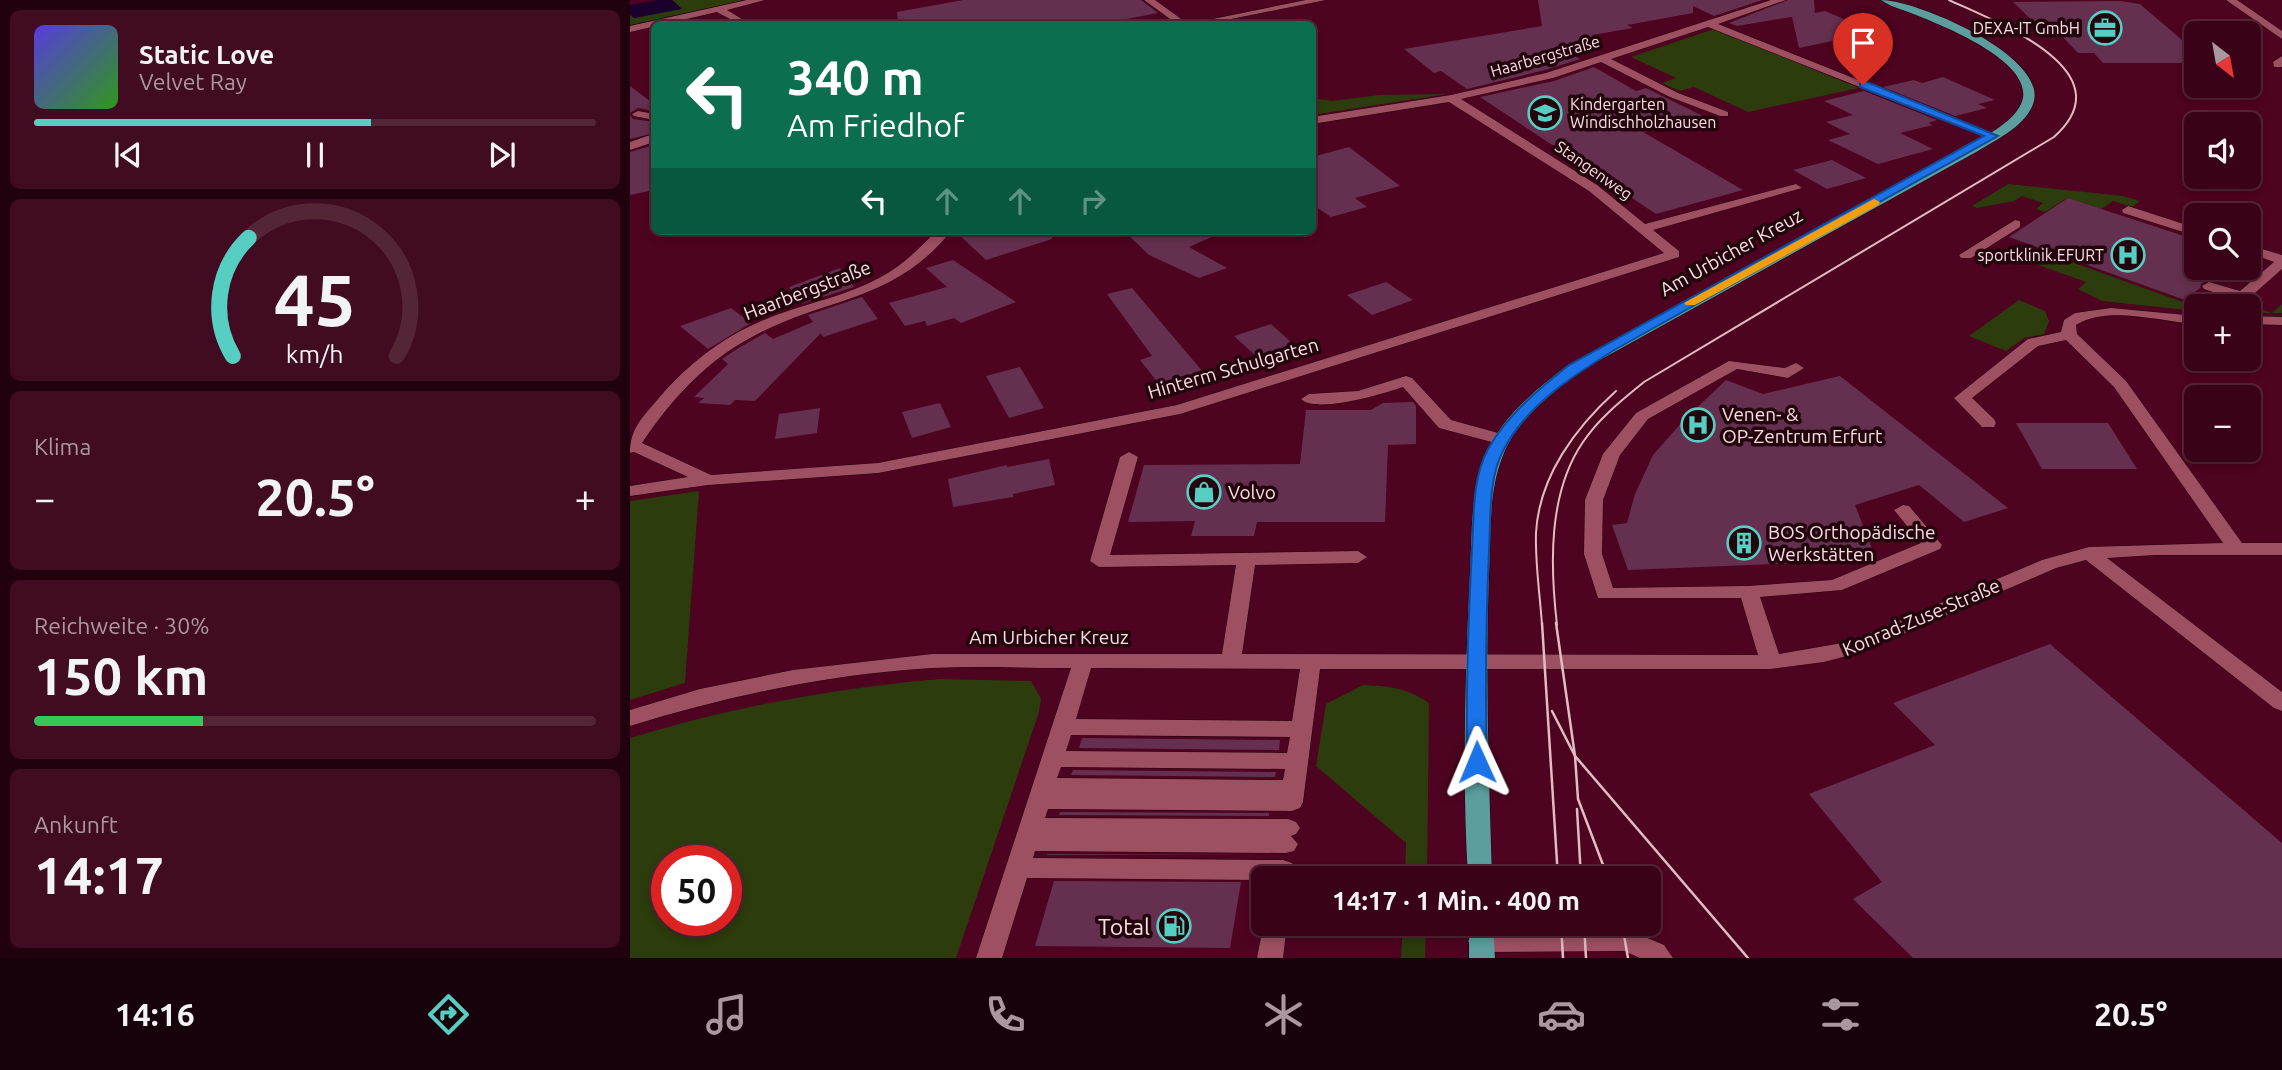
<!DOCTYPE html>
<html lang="de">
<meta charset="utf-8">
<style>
:root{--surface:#3a0218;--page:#410c21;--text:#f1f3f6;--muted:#ab97a2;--line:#542437;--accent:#57cec2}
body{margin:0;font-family:Ubuntu,sans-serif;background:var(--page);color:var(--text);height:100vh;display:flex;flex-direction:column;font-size:26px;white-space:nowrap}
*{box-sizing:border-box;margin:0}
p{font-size:23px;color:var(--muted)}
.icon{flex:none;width:38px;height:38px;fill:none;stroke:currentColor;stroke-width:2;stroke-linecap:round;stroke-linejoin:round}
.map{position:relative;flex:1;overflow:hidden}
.sheet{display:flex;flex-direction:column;gap:10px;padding:10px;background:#20010d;width:630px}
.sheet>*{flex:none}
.hud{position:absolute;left:21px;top:21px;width:665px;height:214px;border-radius:10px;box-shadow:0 4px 10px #0003,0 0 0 2px var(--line);background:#0b6e4f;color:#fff;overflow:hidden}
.needle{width:46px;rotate:149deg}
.controls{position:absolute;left:1554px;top:21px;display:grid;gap:14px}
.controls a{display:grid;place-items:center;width:77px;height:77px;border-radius:10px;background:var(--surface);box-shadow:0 4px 10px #0003,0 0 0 2px var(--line);font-size:35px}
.speed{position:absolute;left:21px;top:845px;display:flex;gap:14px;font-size:35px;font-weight:700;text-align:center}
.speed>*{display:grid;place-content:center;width:91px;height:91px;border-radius:50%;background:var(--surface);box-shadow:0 4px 10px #0003,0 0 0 2px var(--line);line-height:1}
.speed .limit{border:10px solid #d22;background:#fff;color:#111}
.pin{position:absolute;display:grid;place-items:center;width:60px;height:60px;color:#fff;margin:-72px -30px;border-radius:50% 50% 50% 0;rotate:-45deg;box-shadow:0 0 7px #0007}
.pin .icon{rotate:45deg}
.me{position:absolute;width:77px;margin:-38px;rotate:359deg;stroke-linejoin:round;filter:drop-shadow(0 0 5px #0008)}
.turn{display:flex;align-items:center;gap:24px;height:147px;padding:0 21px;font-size:32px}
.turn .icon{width:91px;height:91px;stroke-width:2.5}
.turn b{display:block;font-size:49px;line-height:60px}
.lanes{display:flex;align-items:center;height:66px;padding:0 21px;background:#0003;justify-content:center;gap:35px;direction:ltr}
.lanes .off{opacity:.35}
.big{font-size:52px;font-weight:600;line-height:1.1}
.sheet .tile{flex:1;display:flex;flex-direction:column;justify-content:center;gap:10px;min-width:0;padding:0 24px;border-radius:10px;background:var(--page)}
.sheet .dial{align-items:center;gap:0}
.dial svg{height:182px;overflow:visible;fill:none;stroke:var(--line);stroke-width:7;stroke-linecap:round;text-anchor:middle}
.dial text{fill:var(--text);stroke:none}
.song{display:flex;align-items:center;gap:21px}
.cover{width:84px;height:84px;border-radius:10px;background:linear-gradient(135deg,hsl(250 70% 55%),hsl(110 70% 35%))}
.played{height:7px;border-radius:4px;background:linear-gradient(90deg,var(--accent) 60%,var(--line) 60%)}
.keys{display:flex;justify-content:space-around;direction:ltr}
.heat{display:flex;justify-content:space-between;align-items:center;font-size:38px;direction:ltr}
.charge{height:10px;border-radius:5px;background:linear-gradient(90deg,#34c759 30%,var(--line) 0)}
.trip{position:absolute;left:621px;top:866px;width:410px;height:70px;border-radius:10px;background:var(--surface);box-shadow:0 4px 10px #0003,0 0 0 2px var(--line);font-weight:600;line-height:70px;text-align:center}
.dock{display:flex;height:112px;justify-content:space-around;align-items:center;background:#17010a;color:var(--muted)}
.dock .icon{width:49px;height:49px}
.dock .current{color:var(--accent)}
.dock b{font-size:32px;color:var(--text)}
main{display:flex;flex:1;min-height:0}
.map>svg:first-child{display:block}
.green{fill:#2c3c0d;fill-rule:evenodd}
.water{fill:#1a012d}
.building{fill:#65304f}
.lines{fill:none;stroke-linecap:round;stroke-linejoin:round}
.minor-casing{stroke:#25020c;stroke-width:1}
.major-casing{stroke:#25020c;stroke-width:1}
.minor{fill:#9e5063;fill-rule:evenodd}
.major{fill:#5b9e9d;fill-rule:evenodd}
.tram-far1{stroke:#e0bcc4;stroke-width:2}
.tram{stroke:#e0bcc4;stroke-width:2.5}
.route{fill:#1a73e8;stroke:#114b97;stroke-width:2}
.slow{fill:#f59e0b}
.labels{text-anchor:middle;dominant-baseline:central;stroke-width:7;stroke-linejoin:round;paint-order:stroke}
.far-poi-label{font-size:16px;fill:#fbdee3;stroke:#22050d;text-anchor:end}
.far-street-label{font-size:16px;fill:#fbdee3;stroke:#22050d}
.street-label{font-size:19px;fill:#fbdee3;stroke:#22050d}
.poi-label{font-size:19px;fill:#fbdee3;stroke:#22050d;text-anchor:start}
.near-poi-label{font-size:23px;fill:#fbdee3;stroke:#22050d;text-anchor:end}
</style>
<main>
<section class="sheet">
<div class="tile">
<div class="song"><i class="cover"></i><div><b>Static Love</b><p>Velvet Ray</p></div></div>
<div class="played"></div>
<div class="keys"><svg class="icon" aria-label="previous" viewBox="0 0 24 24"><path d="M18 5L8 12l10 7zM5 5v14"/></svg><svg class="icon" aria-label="pause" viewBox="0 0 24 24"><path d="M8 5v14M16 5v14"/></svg><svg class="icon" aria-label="next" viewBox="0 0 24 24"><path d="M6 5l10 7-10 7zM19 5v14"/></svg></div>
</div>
<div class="tile dial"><svg viewBox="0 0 100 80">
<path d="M14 69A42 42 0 1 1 86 69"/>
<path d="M14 69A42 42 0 0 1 21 17" stroke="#57cec2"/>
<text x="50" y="56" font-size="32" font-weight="700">45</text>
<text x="50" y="72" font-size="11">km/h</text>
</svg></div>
<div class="tile"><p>Klima</p>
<div class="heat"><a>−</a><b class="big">20.5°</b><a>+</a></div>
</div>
<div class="tile"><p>Reichweite · 30%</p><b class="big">150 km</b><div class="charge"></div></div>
<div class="tile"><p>Ankunft</p><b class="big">14:17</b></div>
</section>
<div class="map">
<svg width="1652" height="958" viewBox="0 0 1652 958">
<rect width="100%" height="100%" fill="#4e0320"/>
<!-- green -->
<g class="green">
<polygon points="42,0 114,0 0,26 0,15 4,18 51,8"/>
<polygon points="1084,29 1229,88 1118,112 1064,87 1050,91 1032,83 1046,78 1001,57"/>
<polygon points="817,94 682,115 682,98 702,101 749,95"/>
<polygon points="1378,184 1493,196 1510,201 1502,207 1483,201 1471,209 1437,198 1415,212 1406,209 1413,203 1392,196 1384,201 1347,208 1342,206"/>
<polygon points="1394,245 1561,305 1579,292 1642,313 1652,304 1652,313 1619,313 1619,306 1566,306 1566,311 1472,301 1448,289 1456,282 1380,255"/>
<polygon points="1389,300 1415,311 1419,321 1414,334 1394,338 1376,351 1339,336"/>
<polygon points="69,491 55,683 0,700 0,501"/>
<path d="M310,679l91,2 10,18 -2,13 -83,246h-326v-220c102,-31 204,-50 310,-59zM37,861h59v59h-59z"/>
<path d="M733,685c27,1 44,3 66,18l-2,175h-22l1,-35 -90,-77 10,-62z"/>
<polygon points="773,924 796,924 795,958 771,958"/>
</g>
<!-- water -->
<polygon class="water" points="28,0 42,0 52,9 4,18 0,15 0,5"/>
<!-- building -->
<g class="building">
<polygon points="333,0 511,0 528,13 470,24 268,24 267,12"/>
<polygon points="908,0 1132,0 1084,16 1063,6 1063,13 997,25 1003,28 962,35 969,40 936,45 949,53 942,55 950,59 915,70 837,89 811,71 804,73 774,49 912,26"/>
<polygon points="1158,0 1184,0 1185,13 1195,11 1245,32 1169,48 1162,17 1167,16 1107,26 1099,23"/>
<polygon points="1490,1 1510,4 1566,52 1566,63 1473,63 1464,53 1448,53 1429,33 1415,33 1383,2"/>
<polygon points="964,67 1006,91 1016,88 1077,118 1013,132 1113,190 1026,214 850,97 924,81"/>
<polygon points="1313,77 1365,100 1348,104 1357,108 1325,116 1253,87 1284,80 1292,83"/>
<polygon points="0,86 24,104 24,111 8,108 0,113"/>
<polygon points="1234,91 1307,120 1298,123 1303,125 1270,133 1303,149 1248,164 1198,140 1220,134 1196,122 1223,115 1194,101"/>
<polygon points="0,115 3,119 24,122 24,133 0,139"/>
<polygon points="24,145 24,190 0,195 0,152"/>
<polygon points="719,147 770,186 725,198 737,207 701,217 682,204 682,157"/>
<polygon points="1202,160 1236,178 1197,189 1163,170"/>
<polygon points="1438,198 1566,240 1566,268 1596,268 1571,284 1570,288 1555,300 1379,237"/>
<polygon points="325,231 421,231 422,239 356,260"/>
<polygon points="494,231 595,231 559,247 597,268 569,278 519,255"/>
<polygon points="323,260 386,302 331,323 324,318 297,326 295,321 275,326 259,303 317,287 296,268"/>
<polygon points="210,268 224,287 171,304 159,287"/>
<polygon points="756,282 783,300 742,315 717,295"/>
<polygon points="502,288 573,372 529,384 510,360 522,356 477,294"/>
<polygon points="232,297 248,319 193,337 191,333 125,401 105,400 100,405 68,403 74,398 64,397 98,364 92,359 107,349 135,333 143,339 183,322 178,315"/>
<polygon points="101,308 121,323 78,349 50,326"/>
<polygon points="641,324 663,344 626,356 604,336"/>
<polygon points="390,367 414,408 379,418 356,376"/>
<polygon points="1210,376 1378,508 1334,522 1289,485 1225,505 1246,559 1243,560 998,570 982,525 997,523 1005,494 1023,455 1053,421 1096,380 1133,394"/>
<polygon points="783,402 786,406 786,444 758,445 755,522 627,522 624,536 561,536 565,521 498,522 514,465 670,464 676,410 741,410 753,403"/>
<polygon points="310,403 321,427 282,438 272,412"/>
<polygon points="190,408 187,433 145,439 149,414"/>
<polygon points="1386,423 1478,423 1507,469 1412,469"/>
<polygon points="419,459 425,485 383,494 383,497 323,507 318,479 377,465 377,467"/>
<polygon points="1420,644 1652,843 1652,958 1283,958 1223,899 1252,882 1179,794 1305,745 1263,703"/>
<polygon points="452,738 650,740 649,750 449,748"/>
<polygon points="443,770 646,772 645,777 441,775"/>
<polygon points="430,812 639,813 639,816 429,815"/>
<polygon points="417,854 633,855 417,855"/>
<polygon points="424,881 611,882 600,948 405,946"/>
</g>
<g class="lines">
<defs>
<g id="minor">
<polygon points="117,0 135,0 97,10 120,24 109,24 87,12 0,32 0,26"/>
<polygon points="514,0 525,0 558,24 547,24"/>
<polygon points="676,0 696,0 576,24 558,24"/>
<path d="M1141,0h15l-68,24 281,112 -10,2 -281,-111 -97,32 67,34 50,19v4h-8l-50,-19 -69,-35 -48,16 -92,21 136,86 48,39 151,-40 6,4 -149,42 26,21v6l-499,157 -302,59 -170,12 -78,11v-10l58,-9 -54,-25 -4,1c0,-25 13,-36 28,-54 33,-39 73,-68 121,-85 33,-12 69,-19 100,-36 23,-12 40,-29 57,-47h15c-57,72 -127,66 -199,106 -46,24 -82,64 -110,106l69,32 167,-12 299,-58 487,-152 -75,-62 -140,-89 -137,22v-7l139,-22 95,-22z"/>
<polygon points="1596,0 1607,0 1652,31 1652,39"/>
<polygon points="1652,56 1652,67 1644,67 1643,62"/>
<polygon points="8,111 24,114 24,120 4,116 2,114"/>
<polygon points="20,135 24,135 24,142 0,150 0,142"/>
<polygon points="1498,206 1566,228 1566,236 1493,213 1492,210"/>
<polygon points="1385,220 1390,221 1390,227 1341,258 1331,258 1329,255"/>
<polygon points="1619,245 1652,255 1652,269 1617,300 1607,300 1574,289 1572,286 1579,282 1610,291 1644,262 1619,253"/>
<path d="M1481,308l85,8v8c-36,-2 -87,-19 -120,1l1,9 49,47 116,162h40v12h-127l-48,3 175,134v19l-8,-3 -188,-148 -30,8 -194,84 -38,10 -54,7h-450l-17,133 -3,6 -8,3 -244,-2 -3,9 243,1 8,3 4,6 -4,6 -5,2 7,8 -4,7 -8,2 -251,-2 -2,7 250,2 9,3 3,7 -3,7 -28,3 -237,-2 -25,80h-26l95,-290c-46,0 -93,-2 -139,0 -103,6 -204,28 -302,58v-16l70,-21 93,-19 139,-16h290l14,-89 -137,2 -9,-6 30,-104 9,-5 9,5 -28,98 248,-4 9,6 -9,6 -103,2 -13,89 516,1 -17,-57h-143l-14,-44 1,-54 18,-46 33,-41 93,-52 56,7 11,-5 8,5 -16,10 -51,-9 -89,50 -28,36 -17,45 -1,54 11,34 135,-2 84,-6 89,-37 -27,-33 9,-5 6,1 33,39 -2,4 -98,41 -82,7 19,57 69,-12 194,-82 47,-13 134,-4 -109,-156 -48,-47 -28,6 -66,52 22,21 2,4 -2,4h-12l-28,-29 74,-59 33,-7 3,-12 11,-7zM461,668l209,1 -8,52 -216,-2zM441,735l219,2 -3,16 -221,-2zM431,767l224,2 -2,11 -226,-2z"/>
<polygon points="1619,316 1652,317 1652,325 1619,324"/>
<path d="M776,376l6,2 39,42 58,16 2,4 -8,5 -64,-17 -36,-41c-20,7 -87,27 -102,12l8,-5 49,-3z"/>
<polygon points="634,922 657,924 653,958 627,958"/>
<polygon points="996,929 1034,945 1043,958 1010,958 994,951 851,952 842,949 838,941 842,933 851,930"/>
</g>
<g id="major">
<path d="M1251,0c36,0 164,55 153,101 -6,24 -37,38 -56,50l-398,220c-29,23 -62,48 -76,82 -16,37 -13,81 -15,121 -4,101 0,203 3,304h-24c-6,-100 -3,-203 2,-303 2,-40 0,-83 16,-121 16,-38 51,-65 82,-89l402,-220c17,-10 40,-21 50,-39 22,-40 -72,-78 -99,-89 -13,-6 -29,-9 -40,-17z"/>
<polygon points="839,924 863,924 865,958 839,958"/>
</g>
</defs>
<!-- minor casing -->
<use href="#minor" class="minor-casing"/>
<!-- major casing -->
<use href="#major" class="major-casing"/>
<!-- minor -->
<use href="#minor" class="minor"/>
<!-- major -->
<use href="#major" class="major"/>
<!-- tram-far1 -->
<g class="tram-far1">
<path d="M912,625c-2,-30 -7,-62 -6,-92 3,-57 40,-106 80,-142"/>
<path d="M927,625c-7,-60 -9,-132 26,-183 16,-24 39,-42 61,-60l410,-245c74,-66 -58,-115 -105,-137"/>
</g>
<!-- tram -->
<g class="tram">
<polyline points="912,623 928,878"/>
<polyline points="926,623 945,756 948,799 978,878"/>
<polyline points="922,711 945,756 1118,958"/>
<polyline points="947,809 951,878"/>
<polyline points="931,924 933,958"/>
<polyline points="954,924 956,958"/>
<polyline points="992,924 998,958"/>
</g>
</g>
<!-- route -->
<path class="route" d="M1230,82h7l131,54 -382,213c-42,26 -90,56 -113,102 -15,29 -12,67 -14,99 -3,71 -4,141 -2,212l-3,6 -7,2 -7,-2 -3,-6c-1,-71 1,-142 5,-213 2,-33 0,-70 16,-100 19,-34 51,-60 81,-84l415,-229 -124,-49z"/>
<!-- slow -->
<polygon class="slow" points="1244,199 1250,202 1248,205 1065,305 1056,305 1054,303"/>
<!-- icons -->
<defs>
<symbol id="office-ring" viewBox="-11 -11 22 22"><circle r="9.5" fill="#22050d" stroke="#57cec2" stroke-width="1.5"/><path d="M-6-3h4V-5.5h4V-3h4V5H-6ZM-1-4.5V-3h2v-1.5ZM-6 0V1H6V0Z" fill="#57cec2"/></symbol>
<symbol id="school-ring" viewBox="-11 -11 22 22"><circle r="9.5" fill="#22050d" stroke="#57cec2" stroke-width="1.5"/><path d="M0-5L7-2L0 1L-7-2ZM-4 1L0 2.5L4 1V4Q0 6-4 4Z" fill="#57cec2"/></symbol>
<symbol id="hospital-ring" viewBox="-11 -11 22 22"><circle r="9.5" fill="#22050d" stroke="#57cec2" stroke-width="1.5"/><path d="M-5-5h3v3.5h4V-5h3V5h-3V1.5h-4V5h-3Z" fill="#57cec2"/></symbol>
<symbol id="shop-ring" viewBox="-11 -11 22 22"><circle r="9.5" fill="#22050d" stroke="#57cec2" stroke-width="1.5"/><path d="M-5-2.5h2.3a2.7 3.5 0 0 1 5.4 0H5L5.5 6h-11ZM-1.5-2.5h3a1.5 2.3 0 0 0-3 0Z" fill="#57cec2"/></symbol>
<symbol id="building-ring" viewBox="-11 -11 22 22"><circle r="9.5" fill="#22050d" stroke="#57cec2" stroke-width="1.5"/><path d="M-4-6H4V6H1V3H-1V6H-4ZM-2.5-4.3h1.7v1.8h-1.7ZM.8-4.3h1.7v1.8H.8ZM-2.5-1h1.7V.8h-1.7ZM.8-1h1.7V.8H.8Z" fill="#57cec2"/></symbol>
<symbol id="fuel-ring" viewBox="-11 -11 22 22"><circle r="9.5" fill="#22050d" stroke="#57cec2" stroke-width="1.5"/><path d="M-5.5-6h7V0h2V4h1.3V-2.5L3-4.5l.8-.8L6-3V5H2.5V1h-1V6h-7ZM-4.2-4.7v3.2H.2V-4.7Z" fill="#57cec2"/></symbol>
</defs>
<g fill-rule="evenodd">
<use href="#office-ring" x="1456" y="9" width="38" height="38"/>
<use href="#school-ring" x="896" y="94" width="38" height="38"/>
<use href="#hospital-ring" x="1479" y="236" width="38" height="38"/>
<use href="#hospital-ring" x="1049" y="406" width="38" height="38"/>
<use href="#shop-ring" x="555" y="473" width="38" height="38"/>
<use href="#building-ring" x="1095" y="524" width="38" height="38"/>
<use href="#fuel-ring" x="525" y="907" width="38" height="38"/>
</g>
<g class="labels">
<!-- far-poi labels -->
<g class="far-poi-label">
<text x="1450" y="28">DEXA-IT GmbH</text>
<text x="940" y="104" text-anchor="start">Kindergarten<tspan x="940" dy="18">Windischholzhausen</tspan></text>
<text x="1474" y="255">sportklinik.EFURT</text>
</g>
<!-- far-street labels -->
<g class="far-street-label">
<text transform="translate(915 56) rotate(-16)">Haarbergstraße</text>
<text transform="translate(964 170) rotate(35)">Stangenweg</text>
</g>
<!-- street labels -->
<g class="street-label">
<text transform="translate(1101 252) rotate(-29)">Am Urbicher Kreuz</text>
<text transform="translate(177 290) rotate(-21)">Haarbergstraße</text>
<text transform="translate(603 368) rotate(-16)">Hinterm Schulgarten</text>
<text transform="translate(1291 617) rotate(-23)">Konrad-Zuse-Straße</text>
<text x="419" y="637">Am Urbicher Kreuz</text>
</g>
<!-- poi labels -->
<g class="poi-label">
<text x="1092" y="414">Venen- &amp;<tspan x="1092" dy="22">OP-Zentrum Erfurt</tspan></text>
<text x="598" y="492">Volvo</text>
<text x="1138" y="532">BOS Orthopädische<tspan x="1138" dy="22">Werkstätten</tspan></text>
</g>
<!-- near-poi labels -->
<g class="near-poi-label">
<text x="520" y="926">Total</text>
</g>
</g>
</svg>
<div class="controls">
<a><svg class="needle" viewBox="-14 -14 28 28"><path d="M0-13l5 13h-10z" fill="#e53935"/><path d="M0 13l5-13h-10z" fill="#ab97a2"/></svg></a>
<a><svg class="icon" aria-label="sound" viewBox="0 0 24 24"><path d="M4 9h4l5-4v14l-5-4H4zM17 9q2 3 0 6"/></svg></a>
<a><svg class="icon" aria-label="search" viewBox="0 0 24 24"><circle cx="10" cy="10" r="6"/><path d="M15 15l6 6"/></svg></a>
<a>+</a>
<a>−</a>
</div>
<div class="speed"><div class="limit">50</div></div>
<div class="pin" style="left:1233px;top:85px;background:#d93025"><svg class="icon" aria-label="arrive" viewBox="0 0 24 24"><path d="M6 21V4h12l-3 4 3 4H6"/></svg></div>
<svg class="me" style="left:847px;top:762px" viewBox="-20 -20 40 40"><path d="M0-17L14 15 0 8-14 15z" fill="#1a73e8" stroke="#fff" stroke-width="4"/></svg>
<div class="trip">14:17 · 1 Min. · 400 m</div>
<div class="hud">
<div class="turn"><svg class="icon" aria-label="left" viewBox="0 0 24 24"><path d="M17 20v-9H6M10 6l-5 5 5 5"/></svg><div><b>340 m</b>Am Friedhof</div></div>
<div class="lanes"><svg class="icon" aria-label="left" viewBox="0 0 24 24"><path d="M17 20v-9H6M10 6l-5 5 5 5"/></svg><svg class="icon off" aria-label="ahead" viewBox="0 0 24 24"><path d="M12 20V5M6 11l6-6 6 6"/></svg><svg class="icon off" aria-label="ahead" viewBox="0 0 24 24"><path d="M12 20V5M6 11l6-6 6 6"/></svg><svg class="icon off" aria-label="right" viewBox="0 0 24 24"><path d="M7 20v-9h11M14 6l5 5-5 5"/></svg></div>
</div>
</div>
</main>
<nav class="dock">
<b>14:16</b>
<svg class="icon current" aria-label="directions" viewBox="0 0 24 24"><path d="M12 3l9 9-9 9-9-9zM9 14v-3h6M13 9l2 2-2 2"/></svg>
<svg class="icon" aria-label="music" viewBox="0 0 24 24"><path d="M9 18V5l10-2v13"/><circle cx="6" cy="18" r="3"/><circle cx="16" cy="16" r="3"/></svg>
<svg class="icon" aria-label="phone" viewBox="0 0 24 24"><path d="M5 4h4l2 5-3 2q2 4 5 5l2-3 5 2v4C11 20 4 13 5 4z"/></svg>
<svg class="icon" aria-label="climate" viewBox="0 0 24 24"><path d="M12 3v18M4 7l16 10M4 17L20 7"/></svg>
<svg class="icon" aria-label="car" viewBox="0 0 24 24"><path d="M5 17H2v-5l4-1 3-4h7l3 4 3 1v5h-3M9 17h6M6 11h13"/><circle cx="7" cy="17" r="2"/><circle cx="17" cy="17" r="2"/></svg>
<svg class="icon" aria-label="filters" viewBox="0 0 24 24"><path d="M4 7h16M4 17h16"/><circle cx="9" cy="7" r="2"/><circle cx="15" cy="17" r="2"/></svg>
<b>20.5°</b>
</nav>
